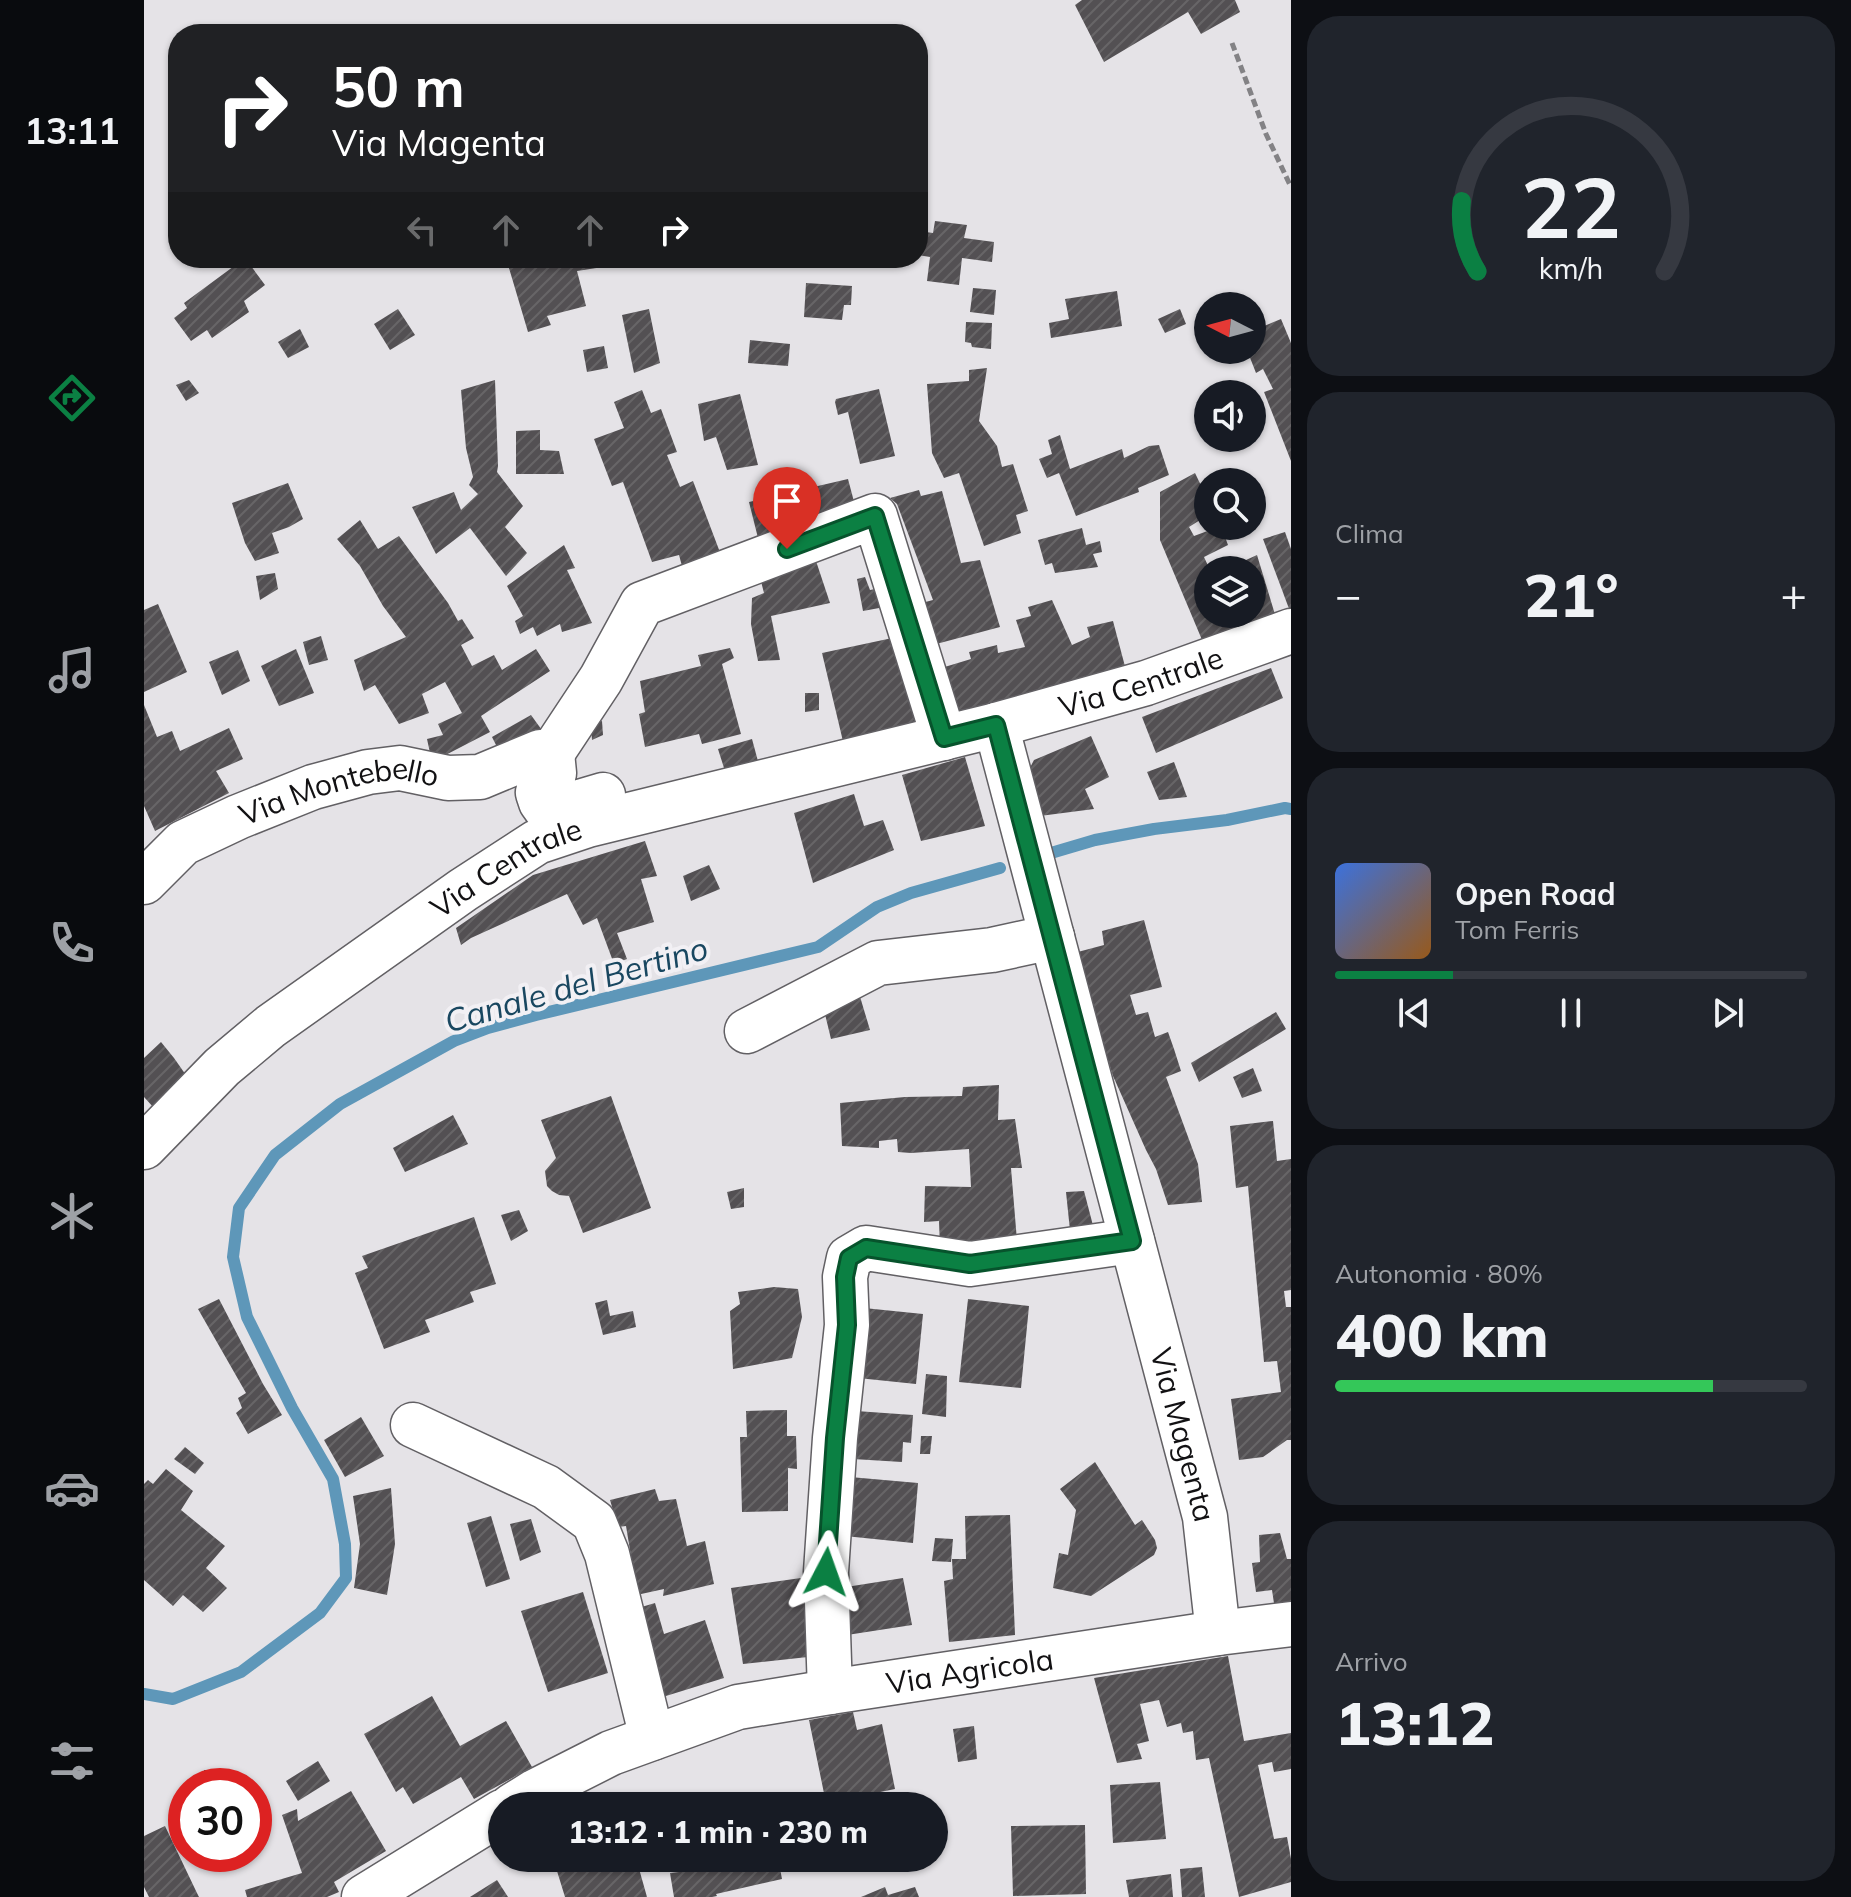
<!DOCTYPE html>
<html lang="it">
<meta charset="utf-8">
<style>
:root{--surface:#171b24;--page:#20242c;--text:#f1f3f6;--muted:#9ea1a6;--line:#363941;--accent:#0b8043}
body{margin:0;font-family:Mulish,sans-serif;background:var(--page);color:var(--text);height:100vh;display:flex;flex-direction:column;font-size:30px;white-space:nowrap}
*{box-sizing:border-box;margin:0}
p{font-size:26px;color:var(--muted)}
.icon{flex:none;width:44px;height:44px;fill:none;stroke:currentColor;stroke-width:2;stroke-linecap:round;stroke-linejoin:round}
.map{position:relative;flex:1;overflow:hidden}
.drawer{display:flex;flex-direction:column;gap:16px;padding:16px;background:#0d0f14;width:560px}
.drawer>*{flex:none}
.banner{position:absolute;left:24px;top:24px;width:760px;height:244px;border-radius:32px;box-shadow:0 2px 6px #0004;background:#202124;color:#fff;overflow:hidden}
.needle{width:52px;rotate:276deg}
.tools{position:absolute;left:1050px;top:292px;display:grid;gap:16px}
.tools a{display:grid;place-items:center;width:72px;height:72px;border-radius:50%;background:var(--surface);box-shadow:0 2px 6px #0004;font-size:40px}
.speed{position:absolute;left:24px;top:1768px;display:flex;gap:16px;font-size:40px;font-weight:700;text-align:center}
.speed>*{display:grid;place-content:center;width:104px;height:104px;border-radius:50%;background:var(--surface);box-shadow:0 2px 6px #0004;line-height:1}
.speed .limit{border:12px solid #d22;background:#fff;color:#111}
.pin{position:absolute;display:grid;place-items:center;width:68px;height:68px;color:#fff;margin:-82px -34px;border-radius:50% 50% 50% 0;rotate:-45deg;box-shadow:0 0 8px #0007}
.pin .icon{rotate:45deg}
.me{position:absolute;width:88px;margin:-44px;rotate:4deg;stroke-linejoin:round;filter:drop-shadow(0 0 6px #0008)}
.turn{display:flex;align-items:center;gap:28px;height:168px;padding:0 32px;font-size:36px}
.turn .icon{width:104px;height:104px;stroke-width:2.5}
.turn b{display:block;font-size:56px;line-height:68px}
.lanes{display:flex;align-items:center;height:76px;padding:0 32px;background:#0003;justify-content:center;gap:40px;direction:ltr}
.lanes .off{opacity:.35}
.big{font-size:60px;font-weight:800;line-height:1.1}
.drawer .widget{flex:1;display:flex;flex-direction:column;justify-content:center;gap:12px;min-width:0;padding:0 28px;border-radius:32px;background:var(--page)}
.drawer .dial{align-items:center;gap:0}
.dial svg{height:208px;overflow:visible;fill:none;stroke:var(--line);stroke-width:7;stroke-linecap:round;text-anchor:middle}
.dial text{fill:var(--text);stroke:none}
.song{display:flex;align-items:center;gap:24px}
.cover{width:96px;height:96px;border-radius:12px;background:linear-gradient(135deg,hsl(220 70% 55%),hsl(30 70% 35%))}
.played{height:8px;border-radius:4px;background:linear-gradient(90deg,var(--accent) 25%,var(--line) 25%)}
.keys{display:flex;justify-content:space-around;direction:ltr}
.heat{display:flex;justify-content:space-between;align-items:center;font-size:44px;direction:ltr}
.charge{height:12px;border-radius:6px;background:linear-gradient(90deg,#34c759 80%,var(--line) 0)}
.trip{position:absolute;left:344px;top:1792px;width:460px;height:80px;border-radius:40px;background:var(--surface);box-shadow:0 2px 6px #0004;font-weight:800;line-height:80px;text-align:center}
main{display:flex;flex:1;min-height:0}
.menu{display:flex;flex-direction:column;width:144px;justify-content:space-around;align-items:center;background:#090b0e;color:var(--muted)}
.menu .icon{width:56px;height:56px}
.menu .current{color:var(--accent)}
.menu b{font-size:36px;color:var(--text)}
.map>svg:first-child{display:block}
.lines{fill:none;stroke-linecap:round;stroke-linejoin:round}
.stream{stroke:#5e97b9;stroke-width:12}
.building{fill:url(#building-hatch)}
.minor-casing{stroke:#626064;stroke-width:47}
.path{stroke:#838285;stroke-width:5;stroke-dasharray:8 4;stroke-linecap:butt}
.minor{stroke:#fff;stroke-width:44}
.route-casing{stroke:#07532c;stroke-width:20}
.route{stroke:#0b8043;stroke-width:14}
.labels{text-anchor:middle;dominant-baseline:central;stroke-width:8;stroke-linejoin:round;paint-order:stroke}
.street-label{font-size:30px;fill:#121113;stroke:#f2f0f4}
.water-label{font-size:32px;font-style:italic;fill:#194760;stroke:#f2f0f4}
</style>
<main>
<nav class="menu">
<b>13:11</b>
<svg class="icon current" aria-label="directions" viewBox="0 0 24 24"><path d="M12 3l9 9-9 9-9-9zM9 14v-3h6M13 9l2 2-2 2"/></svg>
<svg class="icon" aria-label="music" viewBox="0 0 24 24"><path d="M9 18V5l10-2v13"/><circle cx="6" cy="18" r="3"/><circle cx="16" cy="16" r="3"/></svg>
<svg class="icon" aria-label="phone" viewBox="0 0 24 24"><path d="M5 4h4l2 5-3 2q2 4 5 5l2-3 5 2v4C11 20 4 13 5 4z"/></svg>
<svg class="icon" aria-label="climate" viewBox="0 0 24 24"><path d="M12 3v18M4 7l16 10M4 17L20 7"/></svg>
<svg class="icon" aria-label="car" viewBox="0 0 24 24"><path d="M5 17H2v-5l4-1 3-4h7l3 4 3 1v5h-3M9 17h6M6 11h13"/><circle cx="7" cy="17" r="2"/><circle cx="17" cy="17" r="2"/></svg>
<svg class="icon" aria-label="filters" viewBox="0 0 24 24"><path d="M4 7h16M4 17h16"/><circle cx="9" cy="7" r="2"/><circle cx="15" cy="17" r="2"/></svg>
</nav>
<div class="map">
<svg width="1147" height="1897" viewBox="0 0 1147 1897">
<defs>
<pattern id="building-hatch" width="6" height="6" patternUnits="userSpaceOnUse" patternTransform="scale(2)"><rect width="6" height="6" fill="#535053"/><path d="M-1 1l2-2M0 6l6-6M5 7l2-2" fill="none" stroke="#676567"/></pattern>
</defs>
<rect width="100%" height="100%" fill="#e5e3e7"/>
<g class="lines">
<!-- stream -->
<g class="stream">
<polyline points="907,853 951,840 1010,829 1083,820 1141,808 1147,809"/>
<polyline points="0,1694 29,1699 97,1672 176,1613 202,1578 201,1544 189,1479 148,1408 103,1317 89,1257 95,1208 131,1155 196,1104 310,1041 344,1028 392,1015 674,947 733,907 767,893 856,868"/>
</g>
</g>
<!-- building -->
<g class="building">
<polygon points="938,0 1091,0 1096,12 1057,34 1044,12 960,62 931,5"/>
<polygon points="791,221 823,225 820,238 850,242 848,262 818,258 815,285 783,281 786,257 774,255 774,231 789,233"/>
<polygon points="101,258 121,285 100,301 105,312 68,338 63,330 47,341 30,318 43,308 40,303"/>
<polygon points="362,258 458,258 459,267 433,271 442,306 403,316 407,325 384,332"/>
<polygon points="545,258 617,258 617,260 547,268"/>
<polygon points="662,283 708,286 707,305 700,305 698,320 660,317"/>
<polygon points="829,288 852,290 850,315 826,312"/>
<polygon points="973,291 978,326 907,338 905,323 925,319 921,299"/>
<polygon points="254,309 271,335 246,350 230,324"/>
<polygon points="505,309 516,363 490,373 478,315"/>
<polygon points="1036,309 1042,324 1021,333 1014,319"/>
<polygon points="1137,319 1147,343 1147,461 1120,392 1129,389 1119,369 1112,373 1103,350 1108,350 1108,331"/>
<polygon points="822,322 848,323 847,349 828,347 827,343 821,342"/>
<polygon points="156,329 165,347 144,358 134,342"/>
<polygon points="606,340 646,344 644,366 604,363"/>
<polygon points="460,346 464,368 443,372 439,350"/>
<polygon points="843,368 835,421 853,446 858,467 869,464 884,511 872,515 877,533 840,546 815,473 800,478 788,453 783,384 825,381 825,370"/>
<polygon points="45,380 55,393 42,401 32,385"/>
<polygon points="351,380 354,466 353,472 379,506 361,527 383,553 362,576 326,528 292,554 268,507 310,492 317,510 334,494 325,485 329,477 322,448 317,390"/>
<polygon points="735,389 751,456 716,464 704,412 694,415 691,402 692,399"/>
<polygon points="498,390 507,413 517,409 533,452 523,455 536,487 549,481 577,555 538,566 535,555 508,562 479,482 468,486 450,439 480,428 470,402"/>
<polygon points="596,394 614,465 583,470 572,437 560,441 554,404"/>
<polygon points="396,430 396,450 415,451 420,474 372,474 372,431"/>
<polygon points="916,435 926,469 978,449 980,458 1005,446 1015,445 1025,475 994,488 995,492 932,516 915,473 903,478 895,459 908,454 904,440"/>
<polygon points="1051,473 1064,500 1064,515 1045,527 1050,536 1077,526 1084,545 1060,557 1066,570 1064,570 1064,614 1108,614 1108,570 1080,570 1113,555 1133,621 1061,647 1016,540 1016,492"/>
<polygon points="704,479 713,513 614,538 605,502"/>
<polygon points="144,483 159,519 145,527 128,533 135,553 111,561 101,543 88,503"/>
<polygon points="775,490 777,496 798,491 817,563 836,560 856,627 781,647 770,605 789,600 753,504 746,498"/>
<polygon points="216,520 234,549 255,536 304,603 314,621 318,619 330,638 317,645 328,666 350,655 358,670 392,649 406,671 337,716 346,732 288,762 283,739 299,735 294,724 318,713 301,682 278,694 285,713 255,724 231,685 220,691 210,660 262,637 239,606 216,566 193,539"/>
<polygon points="938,528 942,545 956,541 958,552 949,554 954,567 911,573 908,563 901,565 894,540"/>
<polygon points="1141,532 1147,549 1147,614 1119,539"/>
<polygon points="420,545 431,568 423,570 448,623 418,632 416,624 393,636 389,627 376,634 371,621 379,616 363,586"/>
<polygon points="667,546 686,603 627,616 636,660 614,661 607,624 608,598 620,593 612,562"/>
<polygon points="131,573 134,589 116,600 112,576"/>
<polygon points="721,577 726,590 742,587 746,606 719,611 713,579"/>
<polygon points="908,600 928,645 946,637 943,627 969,621 983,674 809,722 794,669 827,659 825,652 853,645 854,653 881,647 872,620 887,616 884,607"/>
<polygon points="14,604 43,672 0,692 0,610"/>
<polygon points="177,636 184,660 165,665 159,642"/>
<polygon points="753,637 777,731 702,754 678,653"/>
<polygon points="586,648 590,658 578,664 597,734 558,744 555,734 501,747 495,714 501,712 496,681 557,666 554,655"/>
<polygon points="152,649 170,693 135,706 117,666"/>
<polygon points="94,650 106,681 78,695 65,662"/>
<polygon points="1127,668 1139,698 1012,753 998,717"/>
<polygon points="661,693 675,693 675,710 661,712"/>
<polygon points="0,705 13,737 28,731 36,751 85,728 99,759 72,771 85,793 11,831 0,806"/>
<polygon points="387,715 400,733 359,759 348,737"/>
<polygon points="458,721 459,735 448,740 447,724"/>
<polygon points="947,736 965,777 941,789 950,809 888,817 879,781 890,760"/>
<polygon points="608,739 618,776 580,768 574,749"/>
<polygon points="821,757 841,826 777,841 758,775"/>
<polygon points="1030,762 1043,797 1015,800 1003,772"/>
<polygon points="710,794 720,826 739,820 750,850 669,883 650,813"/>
<polygon points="501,841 513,876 497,879 510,922 473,933 483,959 470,964 453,918 439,925 423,894 327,938 317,945 312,928 389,875"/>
<polygon points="565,865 576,889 547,901 539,876"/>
<polygon points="1000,920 1018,987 986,995 992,1015 1004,1012 1011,1037 1024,1032 1030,1049 1037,1071 1022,1077 1054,1164 1058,1202 1024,1205 1012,1169 1002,1150 969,1076 930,953 960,945 958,931"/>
<polygon points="714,990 726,1030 687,1039 680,1010"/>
<polygon points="1132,1012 1142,1029 1055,1082 1047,1063"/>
<polygon points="17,1042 30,1058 44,1078 10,1108 0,1097 0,1058"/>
<polygon points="1109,1068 1118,1091 1098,1098 1089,1077"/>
<polygon points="855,1085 854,1120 871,1119 878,1168 867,1168 874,1253 796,1249 795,1221 780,1222 781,1186 827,1187 825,1149 767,1153 754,1152 753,1139 735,1141 735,1148 698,1146 696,1103 761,1097 818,1096 819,1087"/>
<polygon points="467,1096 507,1208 439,1233 425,1196 415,1195 408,1191 403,1186 401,1171 412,1158 397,1120"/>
<polygon points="309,1115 324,1144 261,1172 249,1148"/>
<polygon points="1129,1121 1133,1161 1147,1159 1147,1290 1140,1291 1142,1307 1147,1307 1147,1440 1143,1440 1119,1457 1095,1460 1087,1399 1137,1392 1133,1361 1120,1362 1104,1186 1092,1188 1086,1126"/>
<polygon points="600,1188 600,1207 587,1209 583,1192"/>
<polygon points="940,1191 952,1237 927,1240 922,1192"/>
<polygon points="375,1210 384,1231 367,1241 357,1215"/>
<polygon points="330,1217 352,1284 326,1292 330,1302 281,1320 286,1332 240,1349 211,1273 224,1268 218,1256"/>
<polygon points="630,1287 654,1289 658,1317 648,1358 589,1369 586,1311 596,1304 594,1292"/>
<polygon points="75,1299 119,1384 138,1415 104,1434 92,1413 98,1408 94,1398 102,1393 54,1309"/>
<polygon points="824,1299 885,1306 877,1388 815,1382"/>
<polygon points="463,1300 466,1316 489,1311 492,1327 459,1335 451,1303"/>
<polygon points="720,1308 779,1314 772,1384 714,1378"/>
<polygon points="782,1374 803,1376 802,1417 778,1414"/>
<polygon points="643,1410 643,1436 652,1436 653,1469 644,1468 644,1511 598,1512 596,1437 603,1437 602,1411"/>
<polygon points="712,1411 769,1415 767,1443 759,1442 758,1462 709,1459"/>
<polygon points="217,1417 240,1456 201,1477 180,1440"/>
<polygon points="777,1436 788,1436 786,1454 776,1454"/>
<polygon points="41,1447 60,1463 51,1474 30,1459"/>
<polygon points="951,1462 991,1525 998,1520 1011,1540 1013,1548 1010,1555 947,1596 909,1588 915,1553 924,1555 932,1510 916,1489"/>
<polygon points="22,1469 49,1491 37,1510 81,1546 62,1568 83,1588 59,1612 39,1595 29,1606 0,1580 0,1484 4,1480 9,1484"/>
<polygon points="706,1477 774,1483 769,1543 701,1536"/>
<polygon points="247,1488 251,1544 243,1595 210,1588 216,1544 209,1496"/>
<polygon points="511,1489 515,1501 532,1499 543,1546 561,1541 570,1584 519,1596 520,1589 488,1596 480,1561 487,1556 482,1526 474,1527 466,1500"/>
<polygon points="866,1515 871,1635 805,1642 800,1581 809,1579 808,1559 822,1559 821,1516"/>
<polygon points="347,1516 366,1579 342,1587 323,1523"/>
<polygon points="387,1519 397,1552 376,1561 366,1524"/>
<polygon points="1136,1533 1143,1559 1147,1559 1147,1607 1131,1610 1128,1590 1112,1592 1108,1563 1116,1562 1115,1535"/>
<polygon points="791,1538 809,1539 807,1562 788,1561"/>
<polygon points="657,1578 673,1656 599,1664 587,1588"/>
<polygon points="759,1578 768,1625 703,1635 696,1588"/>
<polygon points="439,1592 464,1673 404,1692 377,1611"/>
<polygon points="511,1603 520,1634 561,1620 580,1678 509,1700 484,1611"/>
<polygon points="1084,1656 1100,1741 1147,1733 1147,1769 1130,1772 1128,1762 1114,1765 1130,1839 1143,1837 1147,1859 1147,1882 1095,1897 1065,1758 1052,1760 1049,1731 1039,1733 1037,1723 1023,1727 1015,1700 996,1704 1005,1741 993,1744 998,1759 973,1763 950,1678"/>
<polygon points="288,1696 316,1746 362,1721 388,1767 330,1799 317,1777 269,1804 259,1787 252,1792 220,1734"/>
<polygon points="709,1712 713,1730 738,1724 751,1789 682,1803 665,1720"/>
<polygon points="830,1726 833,1759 814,1762 809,1729"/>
<polygon points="174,1761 186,1781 154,1801 142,1781"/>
<polygon points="60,1770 76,1770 78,1786 61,1786"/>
<polygon points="1016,1782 1022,1839 969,1843 966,1785"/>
<polygon points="207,1791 242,1851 190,1882 195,1892 183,1897 103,1897 101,1890 158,1873 138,1815 153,1809 154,1821"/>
<polygon points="941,1825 942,1894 869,1896 867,1826"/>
<polygon points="21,1826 52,1891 55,1897 5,1897 0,1887 0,1836"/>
<polygon points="409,1858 433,1858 434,1862 449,1858 492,1858 503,1897 421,1897"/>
<polygon points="532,1858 634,1858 638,1879 572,1894 573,1896 568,1897 530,1897 526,1873 535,1872"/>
<polygon points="1058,1867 1061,1897 1038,1897 1036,1869"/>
<polygon points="1027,1874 1029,1897 985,1897 982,1880"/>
<polygon points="353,1880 364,1897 326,1897"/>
<polygon points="741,1887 744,1895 771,1887 775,1897 717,1897"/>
</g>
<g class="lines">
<defs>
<g id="minor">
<path id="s1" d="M852,725l209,792 13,116"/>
<polyline points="408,753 457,679 498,604 731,516 800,738"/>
<path id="s2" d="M0,882l39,-39 55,-26 75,-30 55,-15 32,-4 48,10 32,-1 60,-25 12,1 2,20 -16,20 3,9 5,7 13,-1 44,-13"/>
<polyline points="603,1031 734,963 848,950 908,937"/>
<path id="s3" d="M0,1147l78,-80 49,-41 192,-136 74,-48 51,-17 408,-100 150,-42 145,-52"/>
<polyline points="269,1425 402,1487 450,1522 463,1554 508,1738"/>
<polyline points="686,1692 682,1572 691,1438 703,1325 701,1277 705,1258 722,1248 826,1264 988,1241"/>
<path id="s4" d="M368,1806l24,-15 75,-38 127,-46 92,-15 388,-59 73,-9"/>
<polyline points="220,1897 358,1812"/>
</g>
</defs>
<!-- minor casing -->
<use href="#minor" class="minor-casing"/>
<!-- path -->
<polyline class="path" points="1088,43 1122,134 1147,187"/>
<!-- minor -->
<use href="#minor" class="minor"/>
</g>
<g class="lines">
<defs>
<polyline id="route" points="643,549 731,516 800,738 852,725 988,1241 826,1264 722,1248 705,1258 701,1277 703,1325 691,1438 682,1572"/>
</defs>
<!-- route casing -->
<use href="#route" class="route-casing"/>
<!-- route -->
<use href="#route" class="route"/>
</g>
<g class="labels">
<!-- street labels -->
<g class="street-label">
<text stroke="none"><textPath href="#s3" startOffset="1124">Via Centrale</textPath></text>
<text stroke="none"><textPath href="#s2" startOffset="222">Via Montebello</textPath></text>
<text stroke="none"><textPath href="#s3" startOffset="460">Via Centrale</textPath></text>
<text stroke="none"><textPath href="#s1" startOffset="734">Via Magenta</textPath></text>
<text stroke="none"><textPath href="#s4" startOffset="482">Via Agricola</textPath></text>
</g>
<!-- water labels -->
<g class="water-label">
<text transform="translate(432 984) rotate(-16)">Canale del Bertino</text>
</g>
</g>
</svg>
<div class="tools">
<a><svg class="needle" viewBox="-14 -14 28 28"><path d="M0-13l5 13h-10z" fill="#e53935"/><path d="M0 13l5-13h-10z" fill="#9ea1a6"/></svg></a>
<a><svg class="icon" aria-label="sound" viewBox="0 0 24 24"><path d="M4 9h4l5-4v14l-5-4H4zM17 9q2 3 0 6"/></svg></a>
<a><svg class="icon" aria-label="search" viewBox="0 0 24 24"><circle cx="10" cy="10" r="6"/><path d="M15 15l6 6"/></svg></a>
<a><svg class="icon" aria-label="layers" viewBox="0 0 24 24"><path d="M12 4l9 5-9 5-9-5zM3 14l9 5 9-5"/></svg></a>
</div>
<div class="speed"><div class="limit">30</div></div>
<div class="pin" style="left:643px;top:549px;background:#d93025"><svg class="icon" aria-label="arrive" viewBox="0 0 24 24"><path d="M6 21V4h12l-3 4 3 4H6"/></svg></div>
<svg class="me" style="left:682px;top:1572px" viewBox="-20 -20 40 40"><path d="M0-17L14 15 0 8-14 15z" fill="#0b8043" stroke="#fff" stroke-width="4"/></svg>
<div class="trip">13:12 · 1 min · 230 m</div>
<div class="banner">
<div class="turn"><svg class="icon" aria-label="right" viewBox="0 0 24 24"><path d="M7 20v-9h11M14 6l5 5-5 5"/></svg><div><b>50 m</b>Via Magenta</div></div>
<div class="lanes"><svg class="icon off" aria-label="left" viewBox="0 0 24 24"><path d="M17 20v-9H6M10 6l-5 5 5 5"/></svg><svg class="icon off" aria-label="ahead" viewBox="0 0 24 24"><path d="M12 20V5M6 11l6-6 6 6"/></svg><svg class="icon off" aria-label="ahead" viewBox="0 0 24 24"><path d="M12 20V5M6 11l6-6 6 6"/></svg><svg class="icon" aria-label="right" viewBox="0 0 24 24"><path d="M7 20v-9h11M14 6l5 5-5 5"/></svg></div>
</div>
</div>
<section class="drawer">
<div class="widget dial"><svg viewBox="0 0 100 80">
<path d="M14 69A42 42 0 1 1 86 69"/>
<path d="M14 69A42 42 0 0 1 8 42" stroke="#0b8043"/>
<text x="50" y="56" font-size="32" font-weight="700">22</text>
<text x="50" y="72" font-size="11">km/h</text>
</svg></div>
<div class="widget"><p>Clima</p>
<div class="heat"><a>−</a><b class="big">21°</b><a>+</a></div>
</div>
<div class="widget">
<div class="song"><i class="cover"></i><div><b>Open Road</b><p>Tom Ferris</p></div></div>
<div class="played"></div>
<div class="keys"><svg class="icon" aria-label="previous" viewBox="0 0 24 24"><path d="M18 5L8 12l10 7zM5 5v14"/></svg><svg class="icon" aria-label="pause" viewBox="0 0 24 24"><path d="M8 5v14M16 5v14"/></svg><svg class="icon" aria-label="next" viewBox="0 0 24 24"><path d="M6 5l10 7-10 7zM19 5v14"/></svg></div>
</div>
<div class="widget"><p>Autonomia · 80%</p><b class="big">400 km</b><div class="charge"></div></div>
<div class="widget"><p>Arrivo</p><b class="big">13:12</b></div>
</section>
</main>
